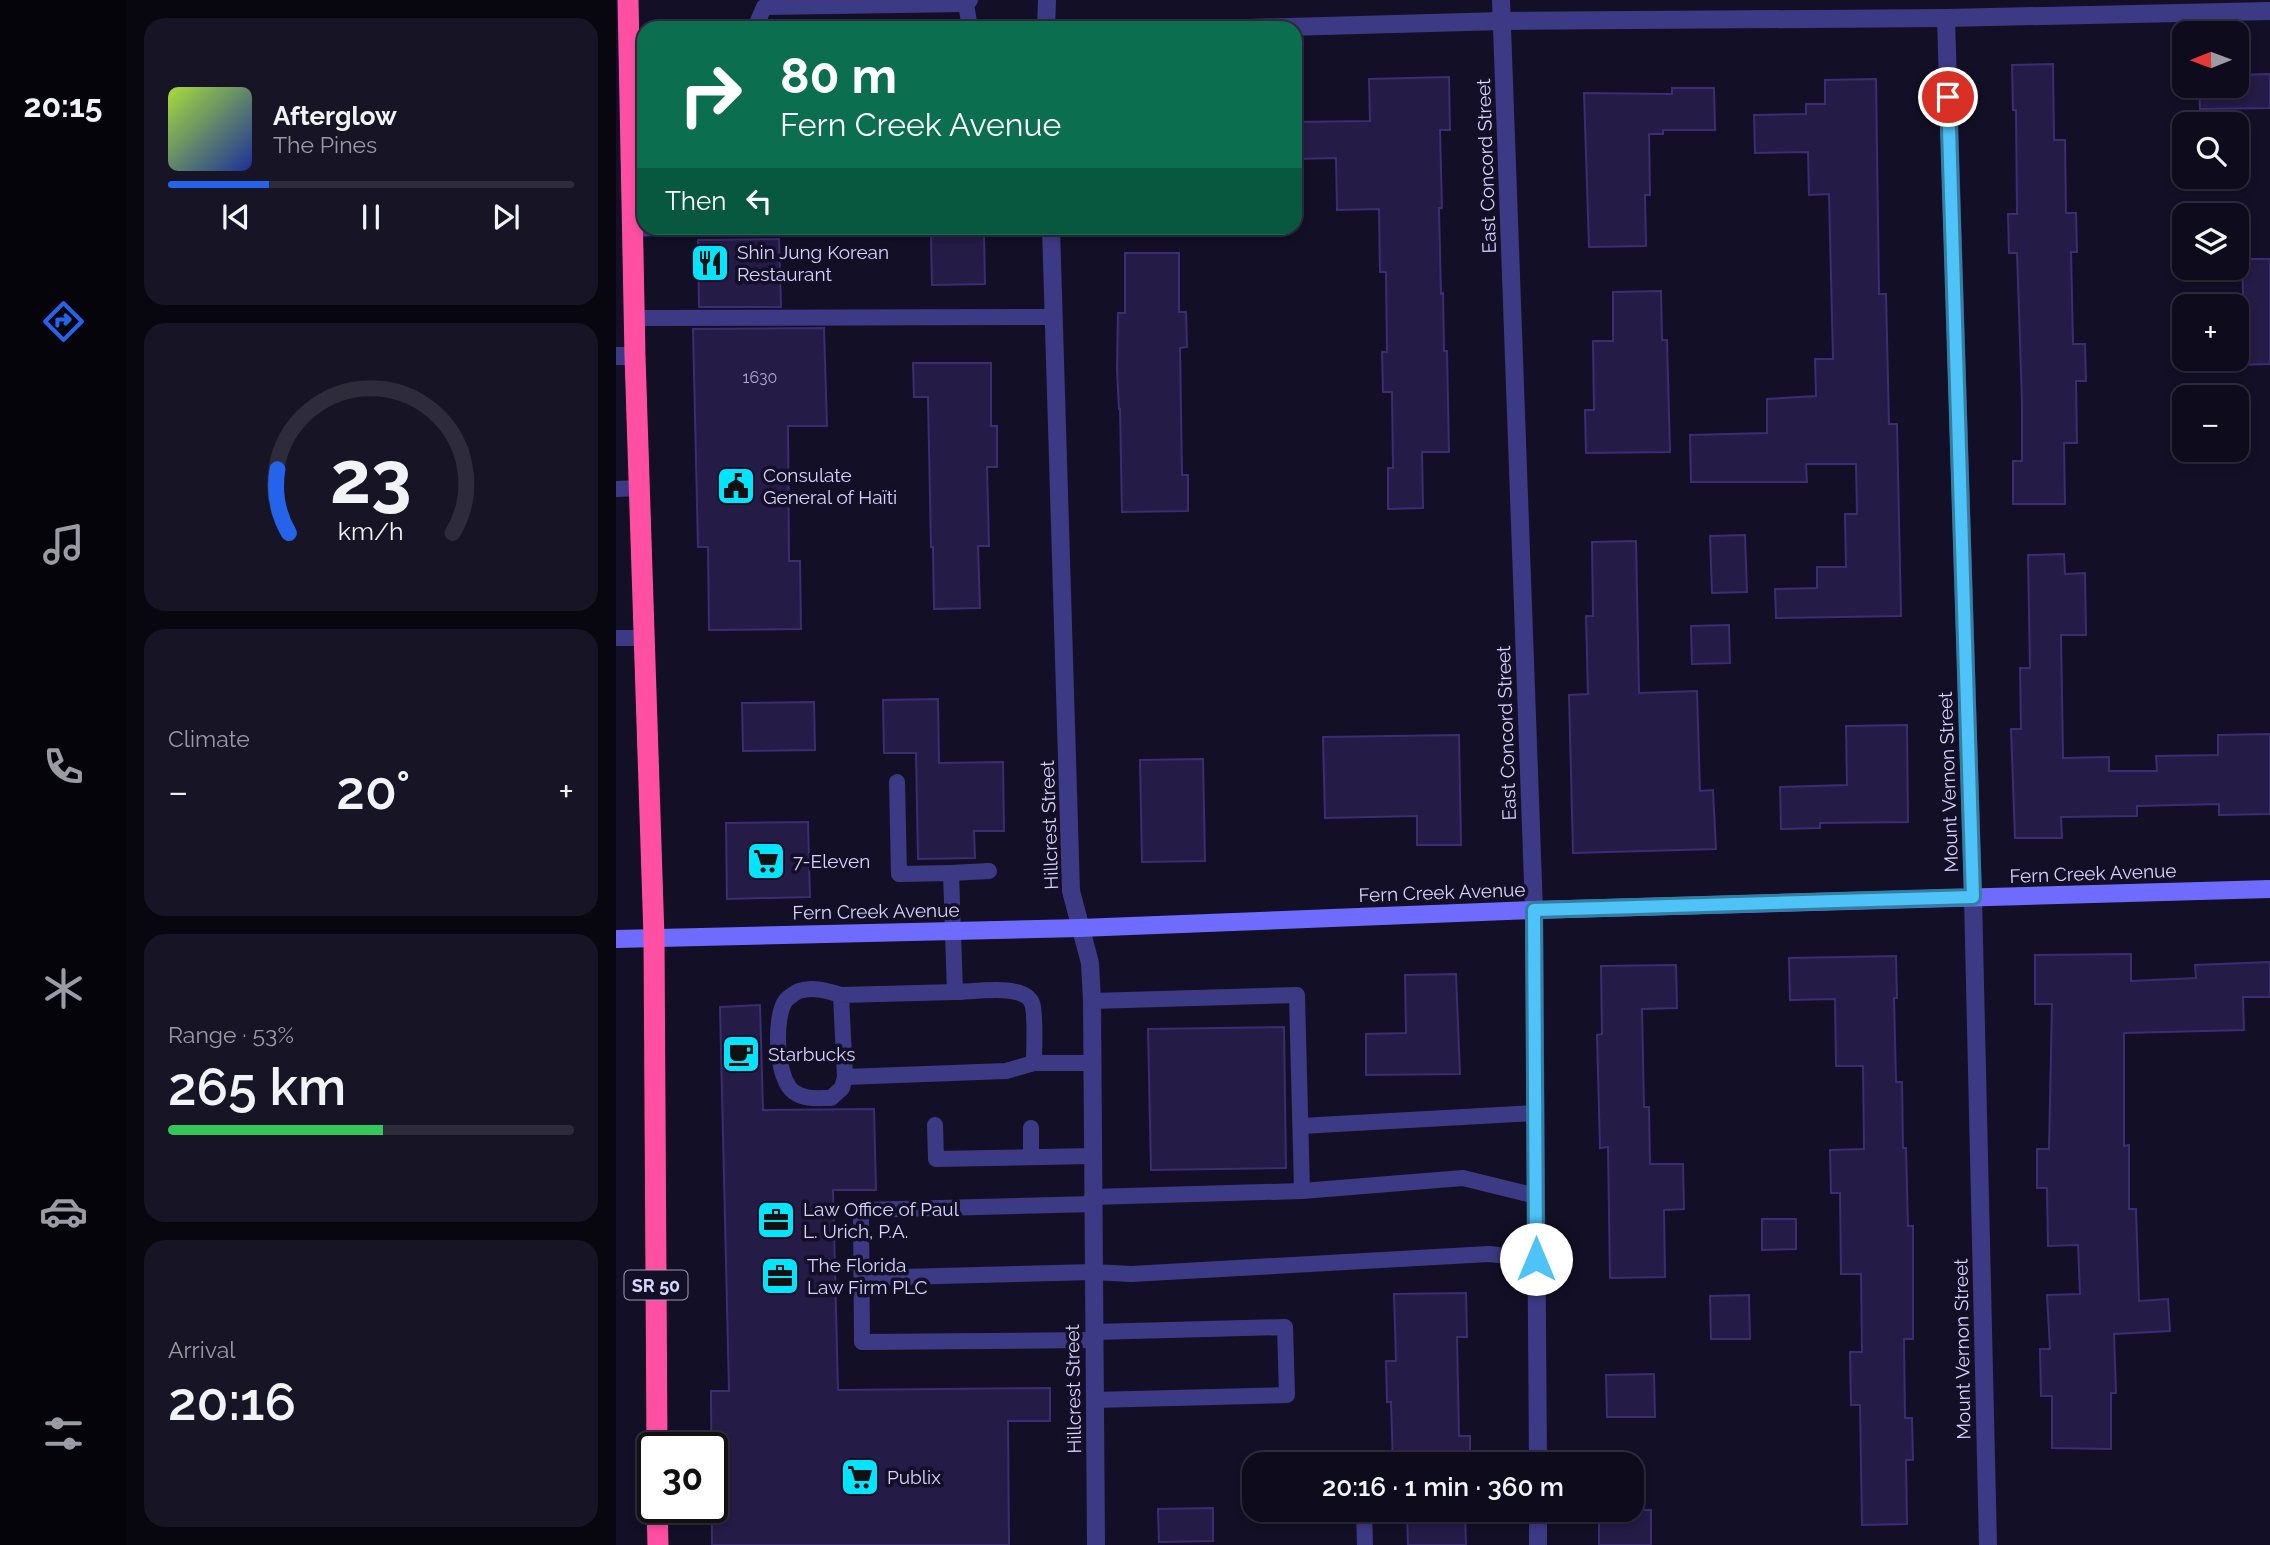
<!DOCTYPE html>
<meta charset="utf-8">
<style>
:root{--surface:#0e0b1c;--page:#171425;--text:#f1f3f6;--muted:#9b9ba3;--line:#2e2b3b;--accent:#2563eb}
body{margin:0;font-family:Raleway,sans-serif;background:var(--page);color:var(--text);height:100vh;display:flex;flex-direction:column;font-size:26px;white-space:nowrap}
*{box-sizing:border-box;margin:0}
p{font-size:23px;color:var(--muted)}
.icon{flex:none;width:38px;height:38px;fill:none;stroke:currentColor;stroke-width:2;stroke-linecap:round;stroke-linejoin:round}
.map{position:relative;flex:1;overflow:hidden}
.sheet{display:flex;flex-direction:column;gap:18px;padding:18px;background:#08060f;width:490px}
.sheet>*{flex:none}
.hud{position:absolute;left:21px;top:21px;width:665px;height:214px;border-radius:21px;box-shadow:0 4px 10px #0003,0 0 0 2px var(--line);background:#0b6e4f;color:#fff;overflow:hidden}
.needle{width:46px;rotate:269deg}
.buttons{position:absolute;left:1556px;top:21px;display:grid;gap:14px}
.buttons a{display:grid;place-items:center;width:77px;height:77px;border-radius:14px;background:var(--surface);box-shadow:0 4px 10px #0003,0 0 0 2px var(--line);font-size:35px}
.speed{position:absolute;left:21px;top:1432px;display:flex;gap:14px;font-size:35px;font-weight:700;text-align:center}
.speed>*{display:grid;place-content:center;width:91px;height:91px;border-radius:50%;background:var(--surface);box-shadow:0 4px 10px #0003,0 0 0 2px var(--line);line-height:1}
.speed .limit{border:4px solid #111;border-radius:10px;background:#fff;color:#111}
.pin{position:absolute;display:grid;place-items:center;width:60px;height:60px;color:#fff;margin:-30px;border:4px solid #fff;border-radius:50%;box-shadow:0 2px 7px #0007}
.me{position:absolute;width:77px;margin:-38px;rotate:0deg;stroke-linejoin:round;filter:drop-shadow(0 0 5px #0008)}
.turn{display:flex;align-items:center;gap:24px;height:147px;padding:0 28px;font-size:32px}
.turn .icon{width:91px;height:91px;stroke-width:2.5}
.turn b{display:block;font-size:49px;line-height:60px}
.then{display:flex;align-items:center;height:66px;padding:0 28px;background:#0003;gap:14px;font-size:26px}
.big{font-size:52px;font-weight:600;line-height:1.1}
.sheet .card{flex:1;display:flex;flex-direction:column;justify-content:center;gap:10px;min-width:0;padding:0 24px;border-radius:21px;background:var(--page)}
.sheet .dial{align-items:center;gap:0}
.dial svg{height:182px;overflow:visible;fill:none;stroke:var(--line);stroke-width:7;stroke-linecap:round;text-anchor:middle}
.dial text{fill:var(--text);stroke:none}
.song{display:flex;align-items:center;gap:21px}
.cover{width:84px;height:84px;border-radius:10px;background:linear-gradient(135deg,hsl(80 70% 55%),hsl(230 70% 35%))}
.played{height:7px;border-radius:4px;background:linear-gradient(90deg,var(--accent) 25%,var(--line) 25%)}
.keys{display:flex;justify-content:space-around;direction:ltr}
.heat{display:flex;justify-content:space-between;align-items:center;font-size:38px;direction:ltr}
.charge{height:10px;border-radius:5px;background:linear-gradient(90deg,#34c759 53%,var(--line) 0)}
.trip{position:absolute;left:626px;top:1452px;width:402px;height:70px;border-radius:21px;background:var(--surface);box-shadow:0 4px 10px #0003,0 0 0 2px var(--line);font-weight:600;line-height:70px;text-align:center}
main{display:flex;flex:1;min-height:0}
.menu{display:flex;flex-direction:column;width:126px;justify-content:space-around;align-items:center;background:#06040b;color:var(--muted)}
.menu .icon{width:49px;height:49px}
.menu .active{color:var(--accent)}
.menu b{font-size:32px;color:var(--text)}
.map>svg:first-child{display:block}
.building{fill:#241b47;stroke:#3b2d73;stroke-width:2}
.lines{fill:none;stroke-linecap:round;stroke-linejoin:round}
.lane{stroke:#3d3a85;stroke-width:16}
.street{stroke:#3d3a85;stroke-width:18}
.secondary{stroke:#6f6bff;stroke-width:18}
.highway{stroke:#ff4fa3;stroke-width:21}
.route-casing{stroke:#337fa1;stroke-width:18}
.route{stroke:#4fc3f7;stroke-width:12}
.labels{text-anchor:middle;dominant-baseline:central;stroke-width:7;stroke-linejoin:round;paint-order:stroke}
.number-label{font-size:16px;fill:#aca6d1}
.shield{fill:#130f26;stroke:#9e99be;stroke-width:2}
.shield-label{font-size:18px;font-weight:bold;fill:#d9d4ff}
.street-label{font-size:19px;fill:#d9d4ff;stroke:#130f26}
.poi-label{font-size:19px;fill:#d9d4ff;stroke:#130f26;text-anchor:start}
</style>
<main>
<nav class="menu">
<b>20:15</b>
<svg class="icon active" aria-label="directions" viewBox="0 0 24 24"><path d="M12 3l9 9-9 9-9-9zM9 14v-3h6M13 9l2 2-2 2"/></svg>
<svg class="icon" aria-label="music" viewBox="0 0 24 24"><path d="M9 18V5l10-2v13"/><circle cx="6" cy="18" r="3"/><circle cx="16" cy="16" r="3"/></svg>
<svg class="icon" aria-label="phone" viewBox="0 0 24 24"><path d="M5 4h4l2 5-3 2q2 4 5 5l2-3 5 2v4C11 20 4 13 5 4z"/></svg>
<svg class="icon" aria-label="climate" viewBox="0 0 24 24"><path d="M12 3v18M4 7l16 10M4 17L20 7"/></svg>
<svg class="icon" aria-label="car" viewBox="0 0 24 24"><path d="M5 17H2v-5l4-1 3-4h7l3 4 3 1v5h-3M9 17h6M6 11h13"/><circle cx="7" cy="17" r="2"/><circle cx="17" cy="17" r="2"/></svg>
<svg class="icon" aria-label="filters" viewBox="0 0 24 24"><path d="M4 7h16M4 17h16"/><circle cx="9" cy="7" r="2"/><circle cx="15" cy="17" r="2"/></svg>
</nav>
<section class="sheet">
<div class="card">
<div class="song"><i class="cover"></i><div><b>Afterglow</b><p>The Pines</p></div></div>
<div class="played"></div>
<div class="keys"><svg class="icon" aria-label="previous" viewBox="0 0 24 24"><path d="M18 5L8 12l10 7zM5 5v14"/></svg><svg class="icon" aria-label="pause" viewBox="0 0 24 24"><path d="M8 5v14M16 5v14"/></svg><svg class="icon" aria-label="next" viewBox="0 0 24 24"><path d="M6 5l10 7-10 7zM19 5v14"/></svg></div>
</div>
<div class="card dial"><svg viewBox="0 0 100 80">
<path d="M14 69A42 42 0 1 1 86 69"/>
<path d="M14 69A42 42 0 0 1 9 41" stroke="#2563eb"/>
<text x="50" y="56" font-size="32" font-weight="700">23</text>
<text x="50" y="72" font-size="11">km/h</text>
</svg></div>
<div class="card"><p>Climate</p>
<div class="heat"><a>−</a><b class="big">20°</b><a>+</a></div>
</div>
<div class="card"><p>Range · 53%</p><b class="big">265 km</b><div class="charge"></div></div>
<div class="card"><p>Arrival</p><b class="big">20:16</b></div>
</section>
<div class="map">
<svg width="1654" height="1545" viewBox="0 0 1654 1545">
<rect width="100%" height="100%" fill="#130f26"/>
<!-- building -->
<g class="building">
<polygon points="1437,64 1438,140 1449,140 1450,213 1460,213 1461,252 1455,252 1457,344 1469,344 1470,381 1460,381 1461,443 1448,443 1449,504 1397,504 1397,461 1406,461 1406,402 1401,253 1393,253 1392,214 1401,214 1400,110 1397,110 1396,65"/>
<polygon points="1654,74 1654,108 1584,109 1583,86 1620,86 1620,75"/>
<polygon points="833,77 834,130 824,130 826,208 823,208 825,294 827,293 828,351 831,351 833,452 806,452 807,508 772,509 772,468 777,468 776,392 767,392 766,352 771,352 770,272 764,272 763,209 721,210 720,158 679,159 679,122 754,121 753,79"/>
<polygon points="1260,79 1263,294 1270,294 1273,424 1281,424 1285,616 1160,618 1159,589 1201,588 1201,567 1230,567 1229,514 1241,514 1240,464 1190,464 1191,482 1075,482 1074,435 1151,433 1151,399 1200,396 1199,359 1217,359 1213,194 1193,195 1192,152 1139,153 1138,115 1190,114 1190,104 1209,104 1209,80"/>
<polygon points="1056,88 1098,88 1099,130 1047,130 1047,134 1033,134 1034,195 1029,195 1030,246 973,247 968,93 1056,94"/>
<polygon points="368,235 369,284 316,285 315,236"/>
<polygon points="163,239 165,307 83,307 82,240"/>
<polygon points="509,253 563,253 563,312 570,312 571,347 564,348 566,475 572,475 572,511 506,512 504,409 503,409 501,370 502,313 509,313"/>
<polygon points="1626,259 1654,259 1654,364 1620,365 1620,327 1628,326"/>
<polygon points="1045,291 1046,340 1051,340 1054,452 970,453 969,410 978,410 977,341 997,341 997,292"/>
<polygon points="208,328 211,426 172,426 173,561 184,561 185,629 93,630 92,547 82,547 77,329"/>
<polygon points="297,363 375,363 375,426 381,426 381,467 371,467 373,546 362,546 364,608 318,609 317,547 315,547 312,397 298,397"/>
<polygon points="1129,535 1131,592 1096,593 1094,536"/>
<polygon points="1020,541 1023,693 1081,691 1084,791 1097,790 1100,849 957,853 953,695 972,694 970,616 977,616 976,542"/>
<polygon points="1448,554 1449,574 1469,573 1470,635 1445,635 1447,758 1493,757 1493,771 1541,771 1540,756 1602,755 1602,735 1654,734 1654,814 1603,815 1603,804 1521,806 1521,816 1445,817 1446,838 1399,838 1395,729 1405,729 1404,668 1414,668 1412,555"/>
<polygon points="1113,625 1114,663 1076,664 1075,626"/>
<polygon points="322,699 323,763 387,762 388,831 358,831 359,858 302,859 300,753 268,753 267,700"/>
<polygon points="198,702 199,750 127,751 126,703"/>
<polygon points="1291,725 1292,822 1204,823 1204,828 1165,829 1164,787 1231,785 1230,726"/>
<polygon points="843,735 845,845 801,845 801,816 709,818 707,737"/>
<polygon points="587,759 589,861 526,862 524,760"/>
<polygon points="192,822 194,897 111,899 110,823"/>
<polygon points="1515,954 1515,981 1580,978 1579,965 1654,962 1654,997 1627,997 1628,1030 1508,1033 1508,1146 1513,1145 1513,1209 1520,1209 1523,1301 1552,1299 1554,1331 1498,1334 1500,1393 1495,1393 1495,1449 1436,1448 1436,1396 1425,1396 1424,1349 1434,1349 1431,1295 1464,1294 1462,1245 1432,1246 1431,1188 1421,1188 1421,1149 1433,1149 1436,1004 1419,1004 1419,955"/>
<polygon points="1280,956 1281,998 1278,998 1280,1082 1286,1082 1287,1148 1290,1148 1292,1226 1297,1226 1297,1339 1288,1339 1289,1418 1296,1418 1297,1460 1290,1460 1291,1524 1246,1525 1244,1405 1235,1405 1234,1352 1246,1352 1245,1274 1225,1274 1224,1193 1215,1193 1214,1150 1248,1149 1247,1066 1220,1066 1219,999 1174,1000 1173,958"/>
<polygon points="1060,965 1061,1008 1026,1009 1028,1107 1033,1107 1034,1164 1067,1164 1068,1209 1048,1210 1049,1277 994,1278 992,1147 984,1148 981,1035 986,1034 985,966"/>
<polygon points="840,974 844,1074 750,1075 750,1034 790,1033 789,975"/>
<polygon points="144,1005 147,1110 258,1109 260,1190 217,1190 222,1390 434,1388 434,1421 392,1421 393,1545 96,1545 95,1391 113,1391 104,1007"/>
<polygon points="668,1027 670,1168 535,1170 532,1029"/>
<polygon points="1146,1219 1180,1219 1180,1249 1146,1250"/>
<polygon points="850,1293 851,1337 841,1337 843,1436 854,1436 854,1465 777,1465 775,1402 771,1402 770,1361 780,1361 778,1294"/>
<polygon points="1133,1295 1134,1339 1095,1339 1094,1296"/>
<polygon points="1038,1374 1039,1417 991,1417 990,1375"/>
<polygon points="597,1508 597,1541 543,1542 542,1509"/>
<rect x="983" y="1510" width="52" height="35"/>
<polygon points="849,1514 850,1545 792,1545 791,1515"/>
</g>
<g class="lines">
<!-- lane -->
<g class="lane">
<polyline points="350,4 354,28"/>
<polyline points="139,28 148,7 350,4 354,0"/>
<polyline points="17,229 45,228"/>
<polyline points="18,318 438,317"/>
<polyline points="0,489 23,488"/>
<polyline points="0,638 28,638"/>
<path d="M281,782l2,92 52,-1 4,119c19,0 69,-9 77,11 4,10 2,47 2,60h58"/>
<polyline points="335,873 373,871"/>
<polyline points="339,992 225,995 229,1077 390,1071 418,1063"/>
<path d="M225,995c-13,-4 -29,-9 -42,-4 -3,1 -11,7 -13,9 -13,17 -10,80 8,92 11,8 24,6 37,6l11,-10 3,-11"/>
<polyline points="476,1001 681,995 686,1191"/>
<polyline points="319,1125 320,1159 476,1156"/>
<polyline points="685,1126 919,1113"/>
<polyline points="415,1128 415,1157"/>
<polyline points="476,1197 686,1191 847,1178 920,1196"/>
<polyline points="476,1204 245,1210 246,1342 478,1340"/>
<polyline points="246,1278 477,1272 515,1274 873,1254 920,1259"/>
<polyline points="478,1332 669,1327 671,1395 478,1400"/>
<polyline points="748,1510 749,1545"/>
</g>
<!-- street -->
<g class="street">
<polyline points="885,0 918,910 922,1465"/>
<polyline points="1330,18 1357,897 1372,1545"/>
<polyline points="430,28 431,0"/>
<polyline points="632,28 886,21 1330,18 1654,11"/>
<polyline points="435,228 455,891 474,963 476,1001 480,1545"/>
<polyline points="0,356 19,356"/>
<polyline points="922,1510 922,1545"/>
</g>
<!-- secondary -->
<polyline class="secondary" points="0,939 464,928 918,910 1654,889"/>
<!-- highway -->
<g class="highway">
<polyline points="12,0 19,356 38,937 41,1447"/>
<polyline points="41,1507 42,1545"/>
</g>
</g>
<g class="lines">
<defs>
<polyline id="route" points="920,1259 918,910 1357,897 1332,97"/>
</defs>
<!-- route casing -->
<use href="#route" class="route-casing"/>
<!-- route -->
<use href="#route" class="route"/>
</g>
<!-- icons -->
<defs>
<symbol id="restaurant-square" viewBox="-11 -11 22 22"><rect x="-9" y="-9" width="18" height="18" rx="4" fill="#00e5ff" stroke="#130f26"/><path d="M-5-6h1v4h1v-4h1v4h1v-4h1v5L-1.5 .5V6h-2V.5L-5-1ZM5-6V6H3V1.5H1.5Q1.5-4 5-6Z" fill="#111"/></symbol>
<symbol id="civic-square" viewBox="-11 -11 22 22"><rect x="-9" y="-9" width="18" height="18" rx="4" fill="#00e5ff" stroke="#130f26"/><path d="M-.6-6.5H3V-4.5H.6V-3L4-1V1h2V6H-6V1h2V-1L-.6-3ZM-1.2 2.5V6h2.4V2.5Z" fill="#111"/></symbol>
<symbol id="supermarket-square" viewBox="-11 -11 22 22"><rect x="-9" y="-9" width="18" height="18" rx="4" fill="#00e5ff" stroke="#130f26"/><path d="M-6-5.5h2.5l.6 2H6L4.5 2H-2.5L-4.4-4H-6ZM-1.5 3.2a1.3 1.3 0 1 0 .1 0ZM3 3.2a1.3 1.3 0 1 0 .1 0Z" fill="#111"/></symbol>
<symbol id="cafe-square" viewBox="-11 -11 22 22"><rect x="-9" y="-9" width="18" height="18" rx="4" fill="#00e5ff" stroke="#130f26"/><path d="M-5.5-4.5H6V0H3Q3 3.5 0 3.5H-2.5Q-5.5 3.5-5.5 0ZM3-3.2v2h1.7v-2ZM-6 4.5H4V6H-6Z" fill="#111"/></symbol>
<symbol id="office-square" viewBox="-11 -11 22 22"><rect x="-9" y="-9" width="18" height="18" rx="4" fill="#00e5ff" stroke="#130f26"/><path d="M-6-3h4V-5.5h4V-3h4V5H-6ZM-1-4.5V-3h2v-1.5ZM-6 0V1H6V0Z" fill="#111"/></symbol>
</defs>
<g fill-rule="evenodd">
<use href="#restaurant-square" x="72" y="241" width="44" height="44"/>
<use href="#civic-square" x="98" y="464" width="44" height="44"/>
<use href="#supermarket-square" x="128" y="839" width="44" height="44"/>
<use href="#cafe-square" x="103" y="1032" width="44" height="44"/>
<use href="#office-square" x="138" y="1198" width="44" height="44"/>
<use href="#office-square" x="142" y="1254" width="44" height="44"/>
<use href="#supermarket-square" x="222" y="1455" width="44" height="44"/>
</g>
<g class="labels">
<!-- number labels -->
<g class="number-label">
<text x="144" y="377">1630</text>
</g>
<!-- shield labels -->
<rect class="shield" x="8.5" y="1270.5" width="63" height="29" rx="5"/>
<g class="shield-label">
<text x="40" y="1285">SR 50</text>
</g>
<!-- street labels -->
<g class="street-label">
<text transform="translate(870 166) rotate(-92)">East Concord Street</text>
<text transform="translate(890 733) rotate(-92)">East Concord Street</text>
<text transform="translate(1332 782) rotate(-92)">Mount Vernon Street</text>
<text transform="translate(433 825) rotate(-92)">Hillcrest Street</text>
<text transform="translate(1477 873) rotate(-2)">Fern Creek Avenue</text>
<text transform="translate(826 892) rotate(-2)">Fern Creek Avenue</text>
<text transform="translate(260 911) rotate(-1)">Fern Creek Avenue</text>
<text transform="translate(1346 1349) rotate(-91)">Mount Vernon Street</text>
<text transform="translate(457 1389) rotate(-91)">Hillcrest Street</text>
</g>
<!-- poi labels -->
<g class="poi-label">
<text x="121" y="252">Shin Jung Korean<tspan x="121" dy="22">Restaurant</tspan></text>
<text x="147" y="475">Consulate<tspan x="147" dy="22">General of Haïti</tspan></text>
<text x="177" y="861">7-Eleven</text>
<text x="152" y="1054">Starbucks</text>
<text x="187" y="1209">Law Office of Paul<tspan x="187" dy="22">L. Urich, P.A.</tspan></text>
<text x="191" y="1265">The Florida<tspan x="191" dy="22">Law Firm PLC</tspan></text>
<text x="271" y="1477">Publix</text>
</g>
</g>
</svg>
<div class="buttons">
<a><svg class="needle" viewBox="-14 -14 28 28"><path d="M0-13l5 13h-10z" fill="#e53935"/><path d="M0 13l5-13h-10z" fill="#9b9ba3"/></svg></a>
<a><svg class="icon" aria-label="search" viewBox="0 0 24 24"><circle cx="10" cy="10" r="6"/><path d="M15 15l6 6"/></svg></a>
<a><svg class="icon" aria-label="layers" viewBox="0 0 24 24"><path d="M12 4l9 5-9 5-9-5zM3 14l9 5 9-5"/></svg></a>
<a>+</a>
<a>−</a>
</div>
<div class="speed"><div class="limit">30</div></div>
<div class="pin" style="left:1332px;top:97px;background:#d93025"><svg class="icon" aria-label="arrive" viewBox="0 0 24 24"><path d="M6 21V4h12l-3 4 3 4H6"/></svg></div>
<svg class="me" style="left:920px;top:1259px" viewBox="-20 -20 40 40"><circle r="19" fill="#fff"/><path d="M0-13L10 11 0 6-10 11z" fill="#4fc3f7"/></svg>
<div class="trip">20:16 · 1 min · 360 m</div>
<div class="hud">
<div class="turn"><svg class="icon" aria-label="right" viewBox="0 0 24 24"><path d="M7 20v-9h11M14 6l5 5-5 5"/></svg><div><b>80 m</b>Fern Creek Avenue</div></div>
<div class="then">Then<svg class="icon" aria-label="left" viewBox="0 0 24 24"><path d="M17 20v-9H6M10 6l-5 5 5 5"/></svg></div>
</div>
</div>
</main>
